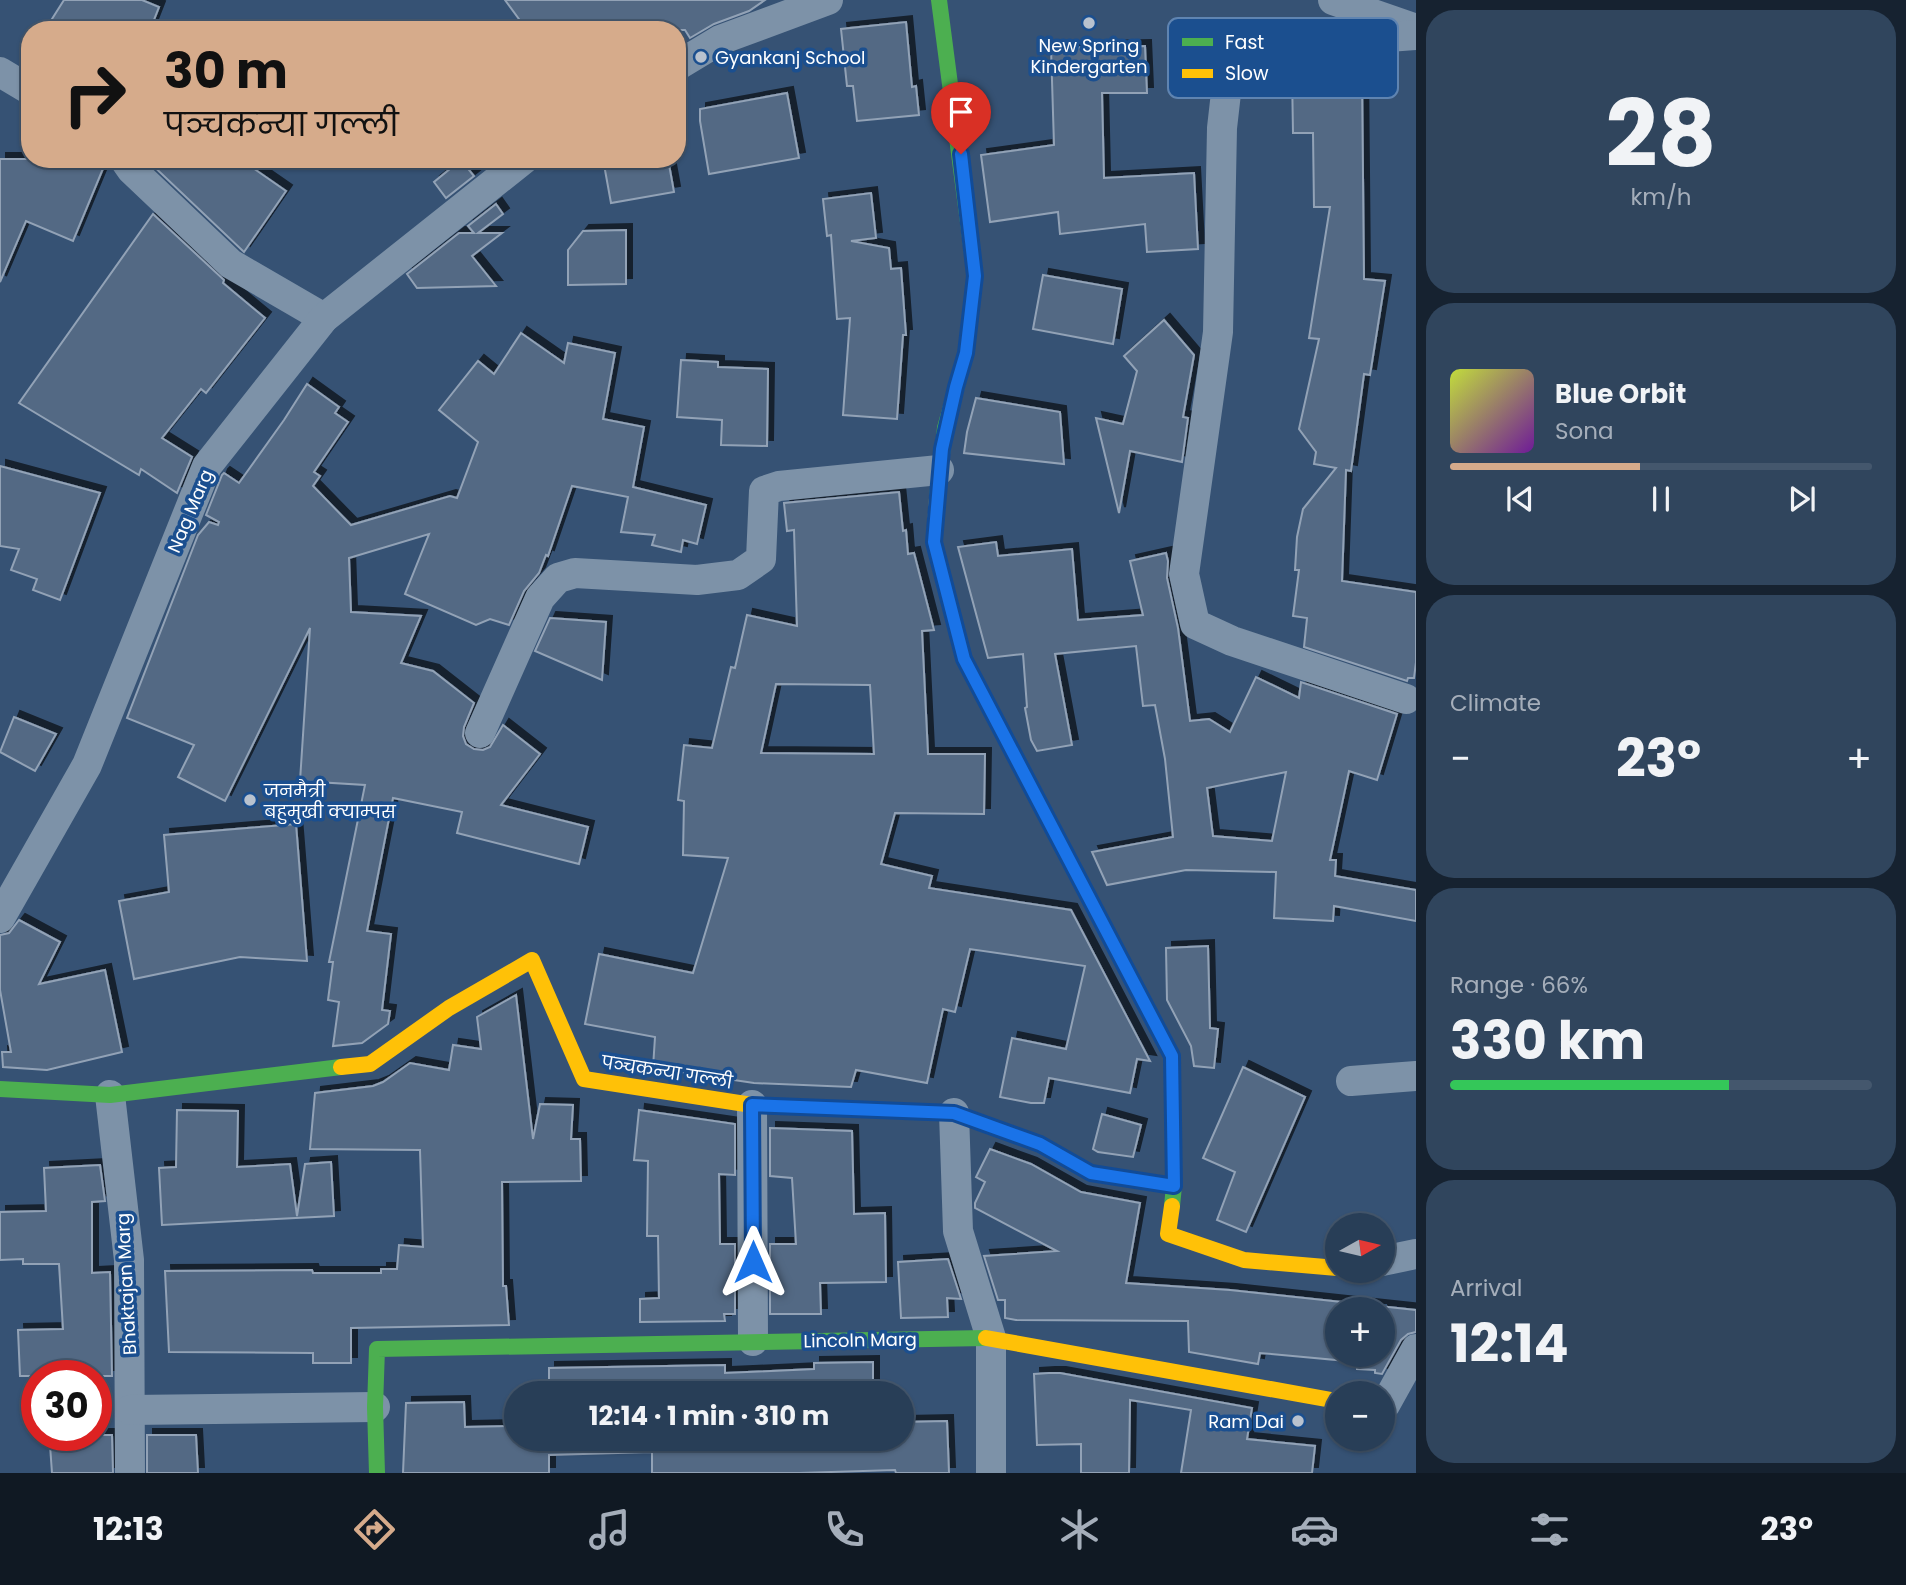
<!DOCTYPE html>
<meta charset="utf-8">
<style>
:root{--surface:#283e57;--page:#30455d;--text:#f1f3f6;--muted:#a5aeba;--line:#44576d;--accent:#d6ab8b}
body{margin:0;font-family:Poppins,"Noto Sans Devanagari",sans-serif;background:var(--page);color:var(--text);height:100vh;display:flex;flex-direction:column;font-size:26px;white-space:nowrap}
*{box-sizing:border-box;margin:0}
p{font-size:23px;color:var(--muted)}
.icon{flex:none;width:38px;height:38px;fill:none;stroke:currentColor;stroke-width:2;stroke-linecap:round;stroke-linejoin:round}
.map{position:relative;flex:1;overflow:hidden}
.drawer{display:flex;flex-direction:column;gap:10px;padding:10px;background:#162230;width:490px}
.drawer>*{flex:none}
.top-card{position:absolute;left:21px;top:21px;width:665px;height:147px;border-radius:28px;box-shadow:0 2px 5px #0004,0 0 0 2px var(--line);background:#d6ab8b;color:#111;overflow:hidden}
.needle{width:46px;rotate:82deg}
.fabs{position:absolute;left:1325px;top:1213px;display:grid;gap:14px}
.fabs a{display:grid;place-items:center;width:70px;height:70px;border-radius:50%;background:var(--surface);box-shadow:0 2px 5px #0004,0 0 0 2px var(--line);font-size:35px}
.speed{position:absolute;left:21px;top:1360px;display:flex;gap:14px;font-size:35px;font-weight:700;text-align:center}
.speed>*{display:grid;place-content:center;width:91px;height:91px;border-radius:50%;background:var(--surface);box-shadow:0 2px 5px #0004,0 0 0 2px var(--line);line-height:1}
.speed .limit{border:10px solid #d22;background:#fff;color:#111}
.pin{position:absolute;display:grid;place-items:center;width:60px;height:60px;color:#fff;margin:-72px -30px;border-radius:50% 50% 50% 0;rotate:-45deg;box-shadow:0 0 7px #0007}
.pin .icon{rotate:45deg}
.me{position:absolute;width:77px;margin:-38px;rotate:0deg;stroke-linejoin:round;filter:drop-shadow(0 0 5px #0008)}
.turn{display:flex;align-items:center;gap:24px;height:147px;padding:0 28px;font-size:32px}
.turn .icon{width:91px;height:91px;stroke-width:2.5}
.turn b{display:block;font-size:49px;line-height:60px}
.big{font-size:52px;font-weight:700;line-height:1.1}
.drawer .tile{flex:1;display:flex;flex-direction:column;justify-content:center;gap:10px;min-width:0;padding:0 24px;border-radius:28px;background:var(--page)}
.drawer .dial{align-items:center;gap:0}
.dial b{font-size:91px;line-height:1}
.song{display:flex;align-items:center;gap:21px}
.cover{width:84px;height:84px;border-radius:10px;background:linear-gradient(135deg,hsl(70 70% 55%),hsl(280 70% 35%))}
.played{height:7px;border-radius:4px;background:linear-gradient(90deg,var(--accent) 45%,var(--line) 45%)}
.keys{display:flex;justify-content:space-around;direction:ltr}
.heat{display:flex;justify-content:space-between;align-items:center;font-size:38px;direction:ltr}
.charge{height:10px;border-radius:5px;background:linear-gradient(90deg,#34c759 66%,var(--line) 0)}
.trip{position:absolute;left:504px;top:1381px;width:410px;height:70px;border-radius:35px;background:var(--surface);box-shadow:0 2px 5px #0004,0 0 0 2px var(--line);font-weight:700;line-height:70px;text-align:center}
.tab-bar{display:flex;height:112px;justify-content:space-around;align-items:center;background:#101923;color:var(--muted)}
.tab-bar .icon{width:49px;height:49px}
.tab-bar .active{color:var(--accent)}
.tab-bar b{font-size:32px;color:var(--text)}
main{display:flex;flex:1;min-height:0}
.map>svg:first-child{display:block}
.building{fill:#526984;stroke:#92a2b6;stroke-width:2;fill-rule:evenodd;filter:url(#shadow)}
.lines{fill:none;stroke-linecap:round;stroke-linejoin:round}
.street{stroke:#7d92a8;stroke-width:30}
.fast{stroke:#4caf50;stroke-width:16}
.slow{stroke:#ffc107;stroke-width:16}
.route-casing{stroke:#114b97;stroke-width:18}
.route{stroke:#1a73e8;stroke-width:12}
.poi-dot{fill:#b9c2ce;stroke:#1b4f8f;stroke-width:2.5}
.labels{text-anchor:middle;dominant-baseline:central;stroke-width:7;stroke-linejoin:round;paint-order:stroke}
.poi-label{font-size:18px;fill:#fff;stroke:#1b4f8f;text-anchor:start}
.street-label{font-size:18px;fill:#fff;stroke:#1b4f8f}
.key{fill:#1b4f8f;stroke:#5f84b1;stroke-width:2}
.key-label{font-size:19px;fill:#fff}
</style>
<main>
<div class="map">
<svg width="1416" height="1473" viewBox="0 0 1416 1473">
<defs>
<filter id="shadow"><feDropShadow dx="6" dy="-6" stdDeviation="0" flood-color="#0009"/></filter>
</defs>
<rect width="100%" height="100%" fill="#365274"/>
<!-- building -->
<g class="building">
<polygon points="64,0 142,0 159,7 150,30 45,30"/>
<polygon points="505,0 765,0 749,11 714,24 690,38 685,30 527,30"/>
<polygon points="906,22 912,87 916,86 919,115 857,121 853,86 847,86 841,29"/>
<polygon points="1145,46 1147,93 1102,93 1104,178 1194,173 1198,249 1147,252 1145,224 1060,234 1058,212 990,222 981,155 1054,145 1051,48"/>
<polygon points="1292,74 1362,74 1364,279 1385,281 1370,375 1364,374 1351,471 1346,470 1342,581 1416,592 1416,662 1414,678 1408,678 1407,681 1304,647 1307,618 1293,616 1299,570 1295,570 1297,537 1303,509 1336,468 1314,464 1316,452 1299,429 1319,339 1309,338 1330,207 1314,207 1313,133 1293,133"/>
<polygon points="787,93 799,158 709,174 700,121 700,109"/>
<polygon points="0,159 107,159 73,241 26,221 0,282"/>
<polygon points="146,159 240,159 286,191 244,252"/>
<polygon points="603,159 668,159 674,192 611,203"/>
<polygon points="461,160 474,176 446,198 434,182"/>
<polygon points="871,193 876,238 851,241 889,248 891,269 901,268 906,335 903,335 897,419 843,415 850,318 837,319 831,235 827,236 823,199"/>
<polygon points="496,204 503,214 478,233 502,233 472,256 496,286 417,288 407,274 459,233 474,233 468,226"/>
<polygon points="153,214 224,280 223,283 265,318 206,393 201,389 162,438 192,457 177,493 141,469 139,475 19,403"/>
<polygon points="626,230 626,284 568,285 568,250 583,231"/>
<polygon points="1043,275 1122,289 1113,344 1033,329"/>
<polygon points="1164,320 1194,355 1183,417 1188,418 1182,462 1130,451 1119,513 1096,418 1123,424 1137,371 1124,356"/>
<polygon points="521,333 564,363 568,343 615,353 603,419 644,427 633,487 706,505 697,544 683,540 681,552 652,545 655,535 621,532 628,497 572,486 548,556 546,555 539,573 524,591 509,625 490,619 476,625 405,594 429,534 349,558 351,612 421,616 401,663 433,671 474,703 464,727 463,736 466,744 474,749 483,750 490,747 503,725 540,754 501,805 588,827 579,864 457,833 462,812 393,798 367,931 391,934 382,1010 390,1011 388,1024 362,1043 333,1046 339,1002 328,1000 333,962 329,962 365,785 300,781 310,628 225,801 178,777 194,745 127,718 198,535 209,522 218,525 219,522 206,515 222,475 224,473 239,483 284,420 307,384 339,407 335,413 348,422 314,472 320,476 313,486 351,525 450,496 457,498 478,442 439,410 478,361 494,374"/>
<polygon points="681,360 718,362 718,367 768,369 767,446 721,445 722,420 677,417"/>
<polygon points="976,398 1060,412 1064,464 964,453 967,432"/>
<polygon points="0,466 100,493 60,600 33,590 37,579 11,570 19,549 0,546"/>
<path d="M899,492l4,39 3,-1 2,24 6,-1 20,77 -12,1 6,123h57l-1,60 -89,-1 -14,51 51,12 -3,12 142,22 79,151 -13,-2 -7,34 -81,-15 -5,25h-13l-31,-6 12,-59 54,11 19,-83 -115,-17 -15,63 -12,-3 -16,74 -71,-13 -5,17 -97,-4 -101,-15 2,-31 -70,-13 14,-70 94,19 35,-115 -45,-3 1,-54 -6,-1 6,-55 28,3 19,-81 4,1 12,-53 50,11 -3,-96 -7,1 -3,-28zM776,684l94,1 4,69 -113,-1z"/>
<path d="M996,542l2,14 74,-7 6,71 65,-5 -13,-54 36,-8 2,8 -1,17 11,50 12,93 19,-2 21,13 26,-55 43,21 2,-16 96,32 -20,66 -28,-9 -19,89h6l-1,16 81,14v31l-82,-15 -1,15 -59,-3 2,-46 -90,-2 -79,15 -15,-33 81,-15 -8,-78 -10,-54 -12,1 -7,-60 -81,8 17,91 -35,6 -6,-11 -6,-32 2,-1 -4,-53 -35,4 -30,-111zM1286,772l-14,69 -59,-5 -6,-48z"/>
<polygon points="550,618 606,622 602,680 535,651"/>
<polygon points="14,717 56,734 35,771 0,752"/>
<polygon points="296,824 307,961 240,957 134,979 119,901 169,892 164,835"/>
<polygon points="19,920 60,942 39,984 105,970 122,1052 47,1070 3,1067 2,1052 11,1052 0,990 0,935 9,933"/>
<polygon points="1208,946 1210,1028 1218,1029 1214,1068 1194,1066 1191,1046 1167,1000 1166,948"/>
<polygon points="516,995 533,1139 540,1104 573,1105 571,1139 580,1139 581,1181 502,1182 503,1286 506,1286 509,1325 351,1328 351,1363 313,1363 313,1353 169,1352 165,1271 312,1270 313,1273 381,1273 381,1269 397,1269 399,1245 423,1247 420,1150 310,1149 315,1093 373,1086 383,1082 410,1063 449,1070 453,1045 481,1049 477,1017"/>
<polygon points="1243,1067 1305,1097 1246,1232 1217,1220 1235,1172 1203,1158"/>
<polygon points="177,1110 238,1111 237,1167 290,1164 297,1216 305,1164 331,1162 334,1216 162,1225 159,1168 176,1167"/>
<polygon points="639,1110 735,1124 735,1175 719,1174 720,1244 735,1244 735,1314 724,1314 725,1321 640,1322 640,1299 659,1298 658,1236 647,1236 648,1161 634,1160"/>
<polygon points="1102,1114 1141,1125 1133,1157 1098,1152 1093,1149"/>
<polygon points="770,1128 852,1131 854,1214 885,1213 886,1282 820,1283 821,1314 770,1314 770,1244 796,1244 792,1178 770,1176"/>
<path d="M990,1149l41,15 50,28 59,11 -14,80 104,7 186,20v22l-8,2 -7,6 -19,34 -7,-1v-3l-18,-1v-7l-97,-9 -2,11 -69,-12 -1,-31 -172,-1 -11,-2v-18h-7l-14,-44 73,-5 -82,-43v-5l10,-21 -9,-5zM1337,1309h45v45h-45z"/>
<polygon points="100,1165 105,1201 92,1202 92,1273 110,1272 112,1376 20,1376 18,1330 63,1329 59,1264 23,1264 23,1259 0,1260 0,1212 46,1211 44,1168"/>
<polygon points="948,1259 961,1299 947,1298 948,1317 901,1318 898,1262"/>
<polygon points="873,1362 873,1393 549,1393 549,1368 725,1365 725,1373 814,1369 814,1363"/>
<polygon points="1049,1373 1060,1373 1252,1408 1247,1439 1315,1446 1312,1473 1181,1473 1191,1410 1130,1400 1129,1473 1081,1473 1081,1444 1037,1445 1034,1374"/>
<polygon points="464,1402 465,1427 516,1426 516,1438 901,1438 901,1422 947,1421 949,1473 896,1473 895,1470 799,1473 652,1473 652,1452 549,1455 549,1473 403,1473 406,1403"/>
<polygon points="53,1435 112,1435 113,1473 52,1473 50,1445 54,1445"/>
<polygon points="147,1435 196,1435 198,1473 147,1473"/>
</g>
<g class="lines">
<!-- street -->
<g class="street">
<polyline points="1333,0 1416,29"/>
<polyline points="677,66 720,40 828,0"/>
<polyline points="0,72 30,90"/>
<polyline points="124,159 131,169 231,264 324,318"/>
<polyline points="1406,699 1232,641 1195,624 1184,574 1218,332 1222,128 1231,49 1416,35"/>
<polyline points="480,733 540,598 558,578 575,573 697,580 738,575 761,559 764,491 779,486 939,470"/>
<polyline points="0,918 87,765 207,466 324,318 524,159"/>
<polyline points="1351,1081 1416,1076"/>
<polyline points="110,1095 129,1260 130,1473"/>
<polyline points="752,1105 753,1341"/>
<polyline points="954,1113 958,1231 991,1338 991,1473"/>
<polyline points="1382,1261 1416,1254"/>
<polyline points="1382,1405 1385,1405 1416,1349"/>
<polyline points="130,1410 375,1407"/>
</g>
<!-- fast -->
<g class="fast">
<polyline points="937,498 945,428 966,353 975,276 939,0"/>
<polyline points="1073,867 1172,1056 1174,1186 1172,1206"/>
<polyline points="0,1089 110,1095 341,1067"/>
<polyline points="827,1108 954,1113 1040,1144 1091,1173 1174,1186"/>
<polyline points="377,1473 375,1407 377,1349 986,1338"/>
</g>
<!-- slow -->
<g class="slow">
<polyline points="937,498 934,542 964,659 1073,867"/>
<polyline points="341,1067 370,1064 449,1008 532,960 584,1079 752,1105 827,1108"/>
<polyline points="1172,1206 1168,1234 1244,1260 1337,1268"/>
<polyline points="986,1338 1337,1401"/>
</g>
</g>
<g class="lines">
<defs>
<polyline id="route" points="753,1262 752,1105 954,1113 1040,1144 1091,1173 1174,1186 1172,1056 964,659 934,542 942,449 956,387 966,353 975,276 961,154"/>
</defs>
<!-- route casing -->
<use href="#route" class="route-casing"/>
<!-- route -->
<use href="#route" class="route"/>
</g>
<!-- markers -->
<g class="poi-dot">
<circle cx="1089" cy="23" r="7"/>
<circle cx="701" cy="57" r="7"/>
<circle cx="250" cy="800" r="7"/>
<circle cx="1298" cy="1421" r="7"/>
</g>
<g class="labels">
<!-- poi labels -->
<g class="poi-label">
<text x="1089" y="45" text-anchor="middle">New Spring<tspan x="1089" dy="21">Kindergarten</tspan></text>
<text x="715" y="57">Gyankanj School</text>
<text x="264" y="790">जनमैत्री<tspan x="264" dy="21">बहुमुखी क्याम्पस</tspan></text>
<text x="1284" y="1421" text-anchor="end">Ram Dai</text>
</g>
<!-- street labels -->
<g class="street-label">
<text transform="translate(190 511) rotate(-67)">Nag Marg</text>
<text transform="translate(667 1072) rotate(9)">पञ्चकन्या गल्ली</text>
<text transform="translate(126 1284) rotate(-93)">Bhaktajan Marg</text>
<text transform="translate(860 1340) rotate(-1)">Lincoln Marg</text>
</g>
</g>
<!-- legend -->
<rect x="1168" y="18" width="230" height="80" rx="10" class="key"/>
<rect x="1182" y="38" width="31" height="8" fill="#4caf50"/>
<rect x="1182" y="69" width="31" height="9" fill="#ffc107"/>
<g class="key-label">
<text x="1225" y="49">Fast</text>
<text x="1225" y="80">Slow</text>
</g>
</svg>
<div class="fabs">
<a><svg class="needle" viewBox="-14 -14 28 28"><path d="M0-13l5 13h-10z" fill="#e53935"/><path d="M0 13l5-13h-10z" fill="#a5aeba"/></svg></a>
<a>+</a>
<a>−</a>
</div>
<div class="speed"><div class="limit">30</div></div>
<div class="pin" style="left:961px;top:154px;background:#d93025"><svg class="icon" aria-label="arrive" viewBox="0 0 24 24"><path d="M6 21V4h12l-3 4 3 4H6"/></svg></div>
<svg class="me" style="left:753px;top:1262px" viewBox="-20 -20 40 40"><path d="M0-17L14 15 0 8-14 15z" fill="#1a73e8" stroke="#fff" stroke-width="4"/></svg>
<div class="trip">12:14 · 1 min · 310 m</div>
<div class="top-card">
<div class="turn"><svg class="icon" aria-label="right" viewBox="0 0 24 24"><path d="M7 20v-9h11M14 6l5 5-5 5"/></svg><div><b>30 m</b>पञ्चकन्या गल्ली</div></div>
</div>
</div>
<section class="drawer">
<div class="tile dial"><b>28</b><p>km/h</p></div>
<div class="tile">
<div class="song"><i class="cover"></i><div><b>Blue Orbit</b><p>Sona</p></div></div>
<div class="played"></div>
<div class="keys"><svg class="icon" aria-label="previous" viewBox="0 0 24 24"><path d="M18 5L8 12l10 7zM5 5v14"/></svg><svg class="icon" aria-label="pause" viewBox="0 0 24 24"><path d="M8 5v14M16 5v14"/></svg><svg class="icon" aria-label="next" viewBox="0 0 24 24"><path d="M6 5l10 7-10 7zM19 5v14"/></svg></div>
</div>
<div class="tile"><p>Climate</p>
<div class="heat"><a>−</a><b class="big">23°</b><a>+</a></div>
</div>
<div class="tile"><p>Range · 66%</p><b class="big">330 km</b><div class="charge"></div></div>
<div class="tile"><p>Arrival</p><b class="big">12:14</b></div>
</section>
</main>
<nav class="tab-bar">
<b>12:13</b>
<svg class="icon active" aria-label="directions" viewBox="0 0 24 24"><path d="M12 3l9 9-9 9-9-9zM9 14v-3h6M13 9l2 2-2 2"/></svg>
<svg class="icon" aria-label="music" viewBox="0 0 24 24"><path d="M9 18V5l10-2v13"/><circle cx="6" cy="18" r="3"/><circle cx="16" cy="16" r="3"/></svg>
<svg class="icon" aria-label="phone" viewBox="0 0 24 24"><path d="M5 4h4l2 5-3 2q2 4 5 5l2-3 5 2v4C11 20 4 13 5 4z"/></svg>
<svg class="icon" aria-label="climate" viewBox="0 0 24 24"><path d="M12 3v18M4 7l16 10M4 17L20 7"/></svg>
<svg class="icon" aria-label="car" viewBox="0 0 24 24"><path d="M5 17H2v-5l4-1 3-4h7l3 4 3 1v5h-3M9 17h6M6 11h13"/><circle cx="7" cy="17" r="2"/><circle cx="17" cy="17" r="2"/></svg>
<svg class="icon" aria-label="filters" viewBox="0 0 24 24"><path d="M4 7h16M4 17h16"/><circle cx="9" cy="7" r="2"/><circle cx="15" cy="17" r="2"/></svg>
<b>23°</b>
</nav>
